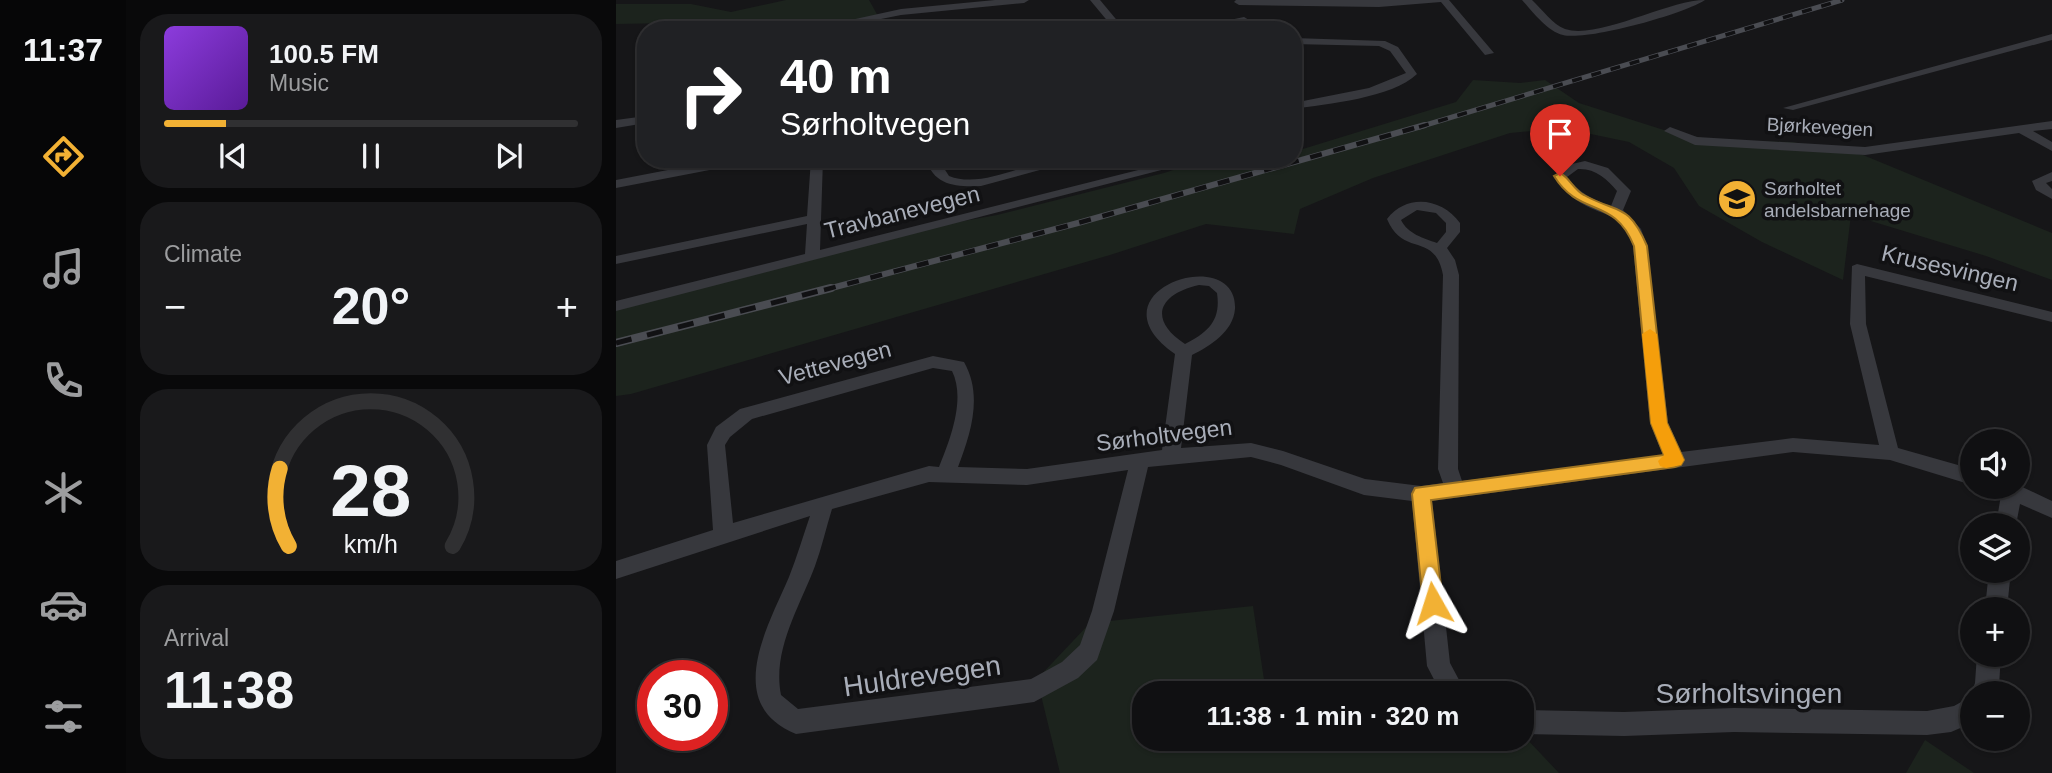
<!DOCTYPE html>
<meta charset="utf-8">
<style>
:root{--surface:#101012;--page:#19191b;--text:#f1f3f6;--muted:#9c9d9f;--line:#303032;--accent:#f2b134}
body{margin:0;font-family:Helvetica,sans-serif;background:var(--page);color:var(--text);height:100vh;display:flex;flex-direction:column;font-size:26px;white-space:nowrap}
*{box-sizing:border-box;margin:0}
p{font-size:23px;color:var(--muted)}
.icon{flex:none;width:38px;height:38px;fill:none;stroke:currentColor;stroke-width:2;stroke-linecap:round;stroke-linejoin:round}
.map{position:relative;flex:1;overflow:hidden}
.sheet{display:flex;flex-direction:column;gap:14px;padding:14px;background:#09090a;width:490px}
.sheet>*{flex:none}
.guide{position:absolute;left:21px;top:21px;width:665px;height:147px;border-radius:28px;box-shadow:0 2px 5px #0004,0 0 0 2px var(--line);background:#202124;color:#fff;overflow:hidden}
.controls{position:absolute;left:1344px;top:429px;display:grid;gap:14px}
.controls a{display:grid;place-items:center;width:70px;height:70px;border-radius:50%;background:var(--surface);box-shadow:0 2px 5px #0004,0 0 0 2px var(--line);font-size:35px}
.speed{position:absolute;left:21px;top:660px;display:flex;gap:14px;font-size:35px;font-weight:700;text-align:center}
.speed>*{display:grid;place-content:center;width:91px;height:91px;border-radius:50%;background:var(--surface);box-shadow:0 2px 5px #0004,0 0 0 2px var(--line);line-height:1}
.speed .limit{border:10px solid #d22;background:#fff;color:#111}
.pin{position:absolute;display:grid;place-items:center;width:60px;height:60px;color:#fff;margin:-72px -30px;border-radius:50% 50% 50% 0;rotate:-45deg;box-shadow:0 0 7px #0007}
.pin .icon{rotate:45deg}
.me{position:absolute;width:77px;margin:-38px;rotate:354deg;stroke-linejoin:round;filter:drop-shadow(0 0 5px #0008)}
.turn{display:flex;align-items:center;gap:24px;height:147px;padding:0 28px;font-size:32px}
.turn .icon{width:91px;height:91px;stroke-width:2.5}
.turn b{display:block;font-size:49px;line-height:60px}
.big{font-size:52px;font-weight:700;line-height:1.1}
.sheet .tile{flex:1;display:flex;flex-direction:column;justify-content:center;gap:10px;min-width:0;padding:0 24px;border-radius:28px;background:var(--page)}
.sheet .dial{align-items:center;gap:0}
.dial svg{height:182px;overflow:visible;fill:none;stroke:var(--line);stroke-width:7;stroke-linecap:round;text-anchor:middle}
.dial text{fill:var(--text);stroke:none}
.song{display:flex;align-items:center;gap:21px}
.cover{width:84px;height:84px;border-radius:10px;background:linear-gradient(135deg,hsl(270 70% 55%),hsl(270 70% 35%))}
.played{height:7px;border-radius:4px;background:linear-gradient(90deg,var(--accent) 15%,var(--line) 15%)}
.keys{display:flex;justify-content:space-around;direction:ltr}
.heat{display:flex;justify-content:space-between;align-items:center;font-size:38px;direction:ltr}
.trip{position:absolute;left:516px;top:681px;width:402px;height:70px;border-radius:28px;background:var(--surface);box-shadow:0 2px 5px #0004,0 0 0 2px var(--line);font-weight:700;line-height:70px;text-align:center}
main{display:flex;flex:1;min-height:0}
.tabs{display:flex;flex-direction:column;width:126px;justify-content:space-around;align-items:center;background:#060607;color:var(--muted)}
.tabs .icon{width:49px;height:49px}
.tabs .active{color:var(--accent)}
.tabs b{font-size:32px;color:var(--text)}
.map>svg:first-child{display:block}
.green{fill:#1c231d}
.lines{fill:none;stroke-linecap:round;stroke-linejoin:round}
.street{fill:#37383d;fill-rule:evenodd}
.rail-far2-casing{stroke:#4a4c52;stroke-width:5}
.rail-far1-casing{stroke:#4a4c52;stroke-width:6}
.rail-casing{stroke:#4a4c52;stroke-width:8}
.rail-far2{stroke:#111113;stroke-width:3.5;stroke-dasharray:10;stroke-linecap:butt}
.rail-far1{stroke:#111113;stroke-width:4.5;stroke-dasharray:12;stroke-linecap:butt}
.rail{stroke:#111113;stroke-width:5;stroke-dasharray:16;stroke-linecap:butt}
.route{fill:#f2b134;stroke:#9d7322;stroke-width:2}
.slow{fill:#f59e0b}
.labels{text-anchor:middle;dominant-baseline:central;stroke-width:7;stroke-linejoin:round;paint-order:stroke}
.far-street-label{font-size:19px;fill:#a8adb8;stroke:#111113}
.far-poi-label{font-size:19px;fill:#a8adb8;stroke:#111113;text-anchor:start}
.street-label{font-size:23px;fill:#a8adb8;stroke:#111113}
.near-street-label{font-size:28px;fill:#a8adb8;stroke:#111113}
</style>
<main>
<nav class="tabs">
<b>11:37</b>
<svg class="icon active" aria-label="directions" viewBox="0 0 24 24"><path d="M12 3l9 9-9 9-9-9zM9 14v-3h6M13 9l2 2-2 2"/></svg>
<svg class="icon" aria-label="music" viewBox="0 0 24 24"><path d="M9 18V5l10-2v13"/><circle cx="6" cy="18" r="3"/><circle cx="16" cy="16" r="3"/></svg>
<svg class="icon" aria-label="phone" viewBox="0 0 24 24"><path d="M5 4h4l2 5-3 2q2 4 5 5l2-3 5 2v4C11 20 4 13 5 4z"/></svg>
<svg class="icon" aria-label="climate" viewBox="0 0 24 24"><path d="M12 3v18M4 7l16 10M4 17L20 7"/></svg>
<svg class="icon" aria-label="car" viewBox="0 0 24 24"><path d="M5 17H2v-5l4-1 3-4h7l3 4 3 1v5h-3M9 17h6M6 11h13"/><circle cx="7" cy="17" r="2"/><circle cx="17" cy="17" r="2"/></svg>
<svg class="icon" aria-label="filters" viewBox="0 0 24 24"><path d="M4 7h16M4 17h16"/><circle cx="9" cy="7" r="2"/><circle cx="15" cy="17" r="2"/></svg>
</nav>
<section class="sheet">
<div class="tile">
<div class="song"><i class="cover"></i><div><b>100.5 FM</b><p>Music</p></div></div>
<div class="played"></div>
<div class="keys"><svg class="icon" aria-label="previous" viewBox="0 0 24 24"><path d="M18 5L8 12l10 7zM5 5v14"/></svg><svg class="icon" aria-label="pause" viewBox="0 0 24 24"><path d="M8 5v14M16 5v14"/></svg><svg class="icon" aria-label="next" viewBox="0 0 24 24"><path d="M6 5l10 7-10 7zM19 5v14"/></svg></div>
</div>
<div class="tile"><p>Climate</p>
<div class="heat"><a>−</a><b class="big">20°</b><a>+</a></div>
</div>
<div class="tile dial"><svg viewBox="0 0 100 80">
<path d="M14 69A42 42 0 1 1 86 69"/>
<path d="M14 69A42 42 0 0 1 10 35" stroke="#f2b134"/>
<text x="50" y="56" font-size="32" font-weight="700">28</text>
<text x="50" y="72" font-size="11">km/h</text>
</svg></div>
<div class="tile"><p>Arrival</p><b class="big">11:38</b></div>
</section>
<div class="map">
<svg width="1436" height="773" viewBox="0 0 1436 773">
<rect width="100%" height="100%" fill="#161618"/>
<!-- green -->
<g class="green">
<polygon points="170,0 253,0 262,16 163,30 82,30 56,23 0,24 0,4 75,4 115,12"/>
<polygon points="857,80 904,83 929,80 963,103 1051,131 1098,140 1176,142 1247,155 1436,233 1436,280 1370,256 1235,215 1227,280 1146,242 1083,206 1058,168 1013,142 946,128 894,133 757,178 684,209 678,234 590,224 494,255 15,394 0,396 0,303 314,227 381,215 548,173 591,159 677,159 677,152 840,102"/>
<polygon points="637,606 650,693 528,693 528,738 685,739 720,751 798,739 906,738 907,735 943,773 444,773 421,679 474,623"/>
<polygon points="1309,740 1358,773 1290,773"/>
</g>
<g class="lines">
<!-- street -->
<g class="street">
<polygon points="379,0 413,0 408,3 285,15 210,30 189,30 285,9"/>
<polygon points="474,0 484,0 509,30 499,30"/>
<polygon points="620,0 833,0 878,53 869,55 825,2 763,7 623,5 618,2"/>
<path d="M906,0h10c10,9 20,24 33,29 33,11 103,-29 140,-29 -21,14 -117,41 -142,35 -16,-4 -30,-23 -41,-35z"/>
<polygon points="628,17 633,20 631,22 589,30 566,30"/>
<polygon points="1436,34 1436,40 1177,110 1167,108"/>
<path d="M677,38l92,3 13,6 19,27c-25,24 -90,30 -124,35v-6l76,-15 37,-15 -16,-22 -11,-5 -86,-2z"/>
<polygon points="30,116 30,123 0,128 0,120"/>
<polygon points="1436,121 1436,129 1417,131 1436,142 1436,151 1403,133 1249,155 1079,145 1048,131 1054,127 1081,137 1249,147"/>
<polygon points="109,159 136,159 130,163 0,188 0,180"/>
<polygon points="195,159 207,159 204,250 566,159 588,159 0,311 0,301 189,254 191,224 0,264 0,256 191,216"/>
<path d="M310,159h12l11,17c33,13 75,-13 109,-17 7,-1 15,0 22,0l-99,27c-25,1 -47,0 -55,-27z"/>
<path d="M969,161l23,7 23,23 -8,19 18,19 6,17 21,177 13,29 112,-14 86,7 -29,-121 2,-58 5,-2 195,48v10l-187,-46 1,48 32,124 74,21v16l-82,-25 -97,-8 -361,49 18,162 16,30h-25l-14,-27 -15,-165 -48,-6 -83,-30 -30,-8 -103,10 -34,144 -17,49 -19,18 -44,24 -238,32c-73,-30 -29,-106 -7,-157 8,-20 14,-41 21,-61l-194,63v-18l97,-31 -6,-85 9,-18 24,-18 193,-53 31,6c19,33 7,71 -6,105l69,2 135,-19 13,-96c-90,-63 63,-113 60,-45 -2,23 -25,37 -43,46l-11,93 70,-5 32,8 82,28 56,7 22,-3 -5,-14 5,-194c-8,-44 -40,-17 -56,-56 20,-26 55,-21 73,4v9l-13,16 8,12 4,15 -1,194 4,12 201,-26 -13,-32 -17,-177c-13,-36 -25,-27 -52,-43 -12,-7 -20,-16 -27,-27l9,-10zM962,169c17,-1 29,10 39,22l-6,15c-18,-6 -33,-14 -44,-29zM801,210l19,3 10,10v9l-9,11c-14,-5 -29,-9 -36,-23zM583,285l10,1 8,7c4,27 -8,39 -32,51 -37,-24 -27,-50 14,-59zM317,368l19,3c14,28 -2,69 -13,96l-10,-1 -196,57 -8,-78 5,-8 22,-18zM512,470l-36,141 -12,34 -18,17 -31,17 -233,30 -17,-14c-9,-45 19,-89 34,-129 7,-19 11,-38 17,-57l97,-27 98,3z"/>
<polygon points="1436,172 1436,181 1430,183 1436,189 1436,199 1420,190 1416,181"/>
<polygon points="1402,485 1436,501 1436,518 1404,504 1400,525 1380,525 1385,495 1377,492 1374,486"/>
<polygon points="1373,570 1395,570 1391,609 1369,609"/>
<polygon points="1361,654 1385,654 1383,686 1380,693 1356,693 1356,723 1335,732 1311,735 1118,732 1008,736 906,734 906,710 1008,712 1118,708 1311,711 1338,706 1356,696 1355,693 1359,683"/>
</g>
<defs>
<polyline id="rail-far2" points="803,127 1226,0"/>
<polyline id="rail-far1" points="208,290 462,223 809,125"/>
<polyline id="rail" points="0,343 215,288"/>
</defs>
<!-- rail-far2 casing -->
<use href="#rail-far2" class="rail-far2-casing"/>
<!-- rail-far1 casing -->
<use href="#rail-far1" class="rail-far1-casing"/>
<!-- rail casing -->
<use href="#rail" class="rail-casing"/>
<!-- rail-far2 -->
<use href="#rail-far2" class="rail-far2"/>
<!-- rail-far1 -->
<use href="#rail-far1" class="rail-far1"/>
<!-- rail -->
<use href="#rail" class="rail"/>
</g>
<!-- route -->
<path class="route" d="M944,173c9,4 14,17 24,22 34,19 44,7 63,51l20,177 17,37 -3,5 -6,2 -244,33 12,103 -3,7 -7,2 -7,-2 -3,-7 -11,-109 3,-6 249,-33 -13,-32 -17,-177c-20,-50 -54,-28 -80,-70z"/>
<!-- slow -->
<polygon class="slow" points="1034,329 1041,334 1051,423 1068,460 1065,465 1050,468 1044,466 1042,461 1048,455 1035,423 1026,334"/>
<!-- icons -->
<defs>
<symbol id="school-disc" viewBox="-11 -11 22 22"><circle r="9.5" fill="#f2b134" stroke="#111113"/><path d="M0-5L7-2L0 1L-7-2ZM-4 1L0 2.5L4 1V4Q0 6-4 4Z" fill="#111"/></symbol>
</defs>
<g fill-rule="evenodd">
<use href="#school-disc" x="1099" y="177" width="44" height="44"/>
</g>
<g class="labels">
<!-- far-street labels -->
<g class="far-street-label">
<text transform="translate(1204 127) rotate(3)">Bjørkevegen</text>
</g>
<!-- far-poi labels -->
<g class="far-poi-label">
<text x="1148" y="188">Sørholtet<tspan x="1148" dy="22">andelsbarnehage</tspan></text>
</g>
<!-- street labels -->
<g class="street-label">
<text transform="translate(286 212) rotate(-14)">Travbanevegen</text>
<text transform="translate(1334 268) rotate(13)">Krusesvingen</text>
<text transform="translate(219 363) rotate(-15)">Vettevegen</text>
<text transform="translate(548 435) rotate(-7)">Sørholtvegen</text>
</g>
<!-- near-street labels -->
<g class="near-street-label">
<text transform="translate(306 676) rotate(-8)">Huldrevegen</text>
<text x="1133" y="693">Sørholtsvingen</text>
</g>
</g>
</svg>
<div class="controls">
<a><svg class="icon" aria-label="sound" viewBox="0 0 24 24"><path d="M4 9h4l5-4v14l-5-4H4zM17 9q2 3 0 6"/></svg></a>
<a><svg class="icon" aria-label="layers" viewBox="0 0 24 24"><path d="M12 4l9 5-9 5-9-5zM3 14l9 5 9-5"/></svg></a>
<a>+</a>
<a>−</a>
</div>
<div class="speed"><div class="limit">30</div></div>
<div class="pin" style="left:944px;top:176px;background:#d93025"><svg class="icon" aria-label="arrive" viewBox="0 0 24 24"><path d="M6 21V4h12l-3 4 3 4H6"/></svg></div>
<svg class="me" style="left:817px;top:603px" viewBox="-20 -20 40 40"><path d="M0-17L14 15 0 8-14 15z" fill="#f2b134" stroke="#fff" stroke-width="4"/></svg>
<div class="trip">11:38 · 1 min · 320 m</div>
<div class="guide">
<div class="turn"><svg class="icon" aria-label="right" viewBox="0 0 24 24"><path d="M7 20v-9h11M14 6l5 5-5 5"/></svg><div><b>40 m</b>Sørholtvegen</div></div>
</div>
</div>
</main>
